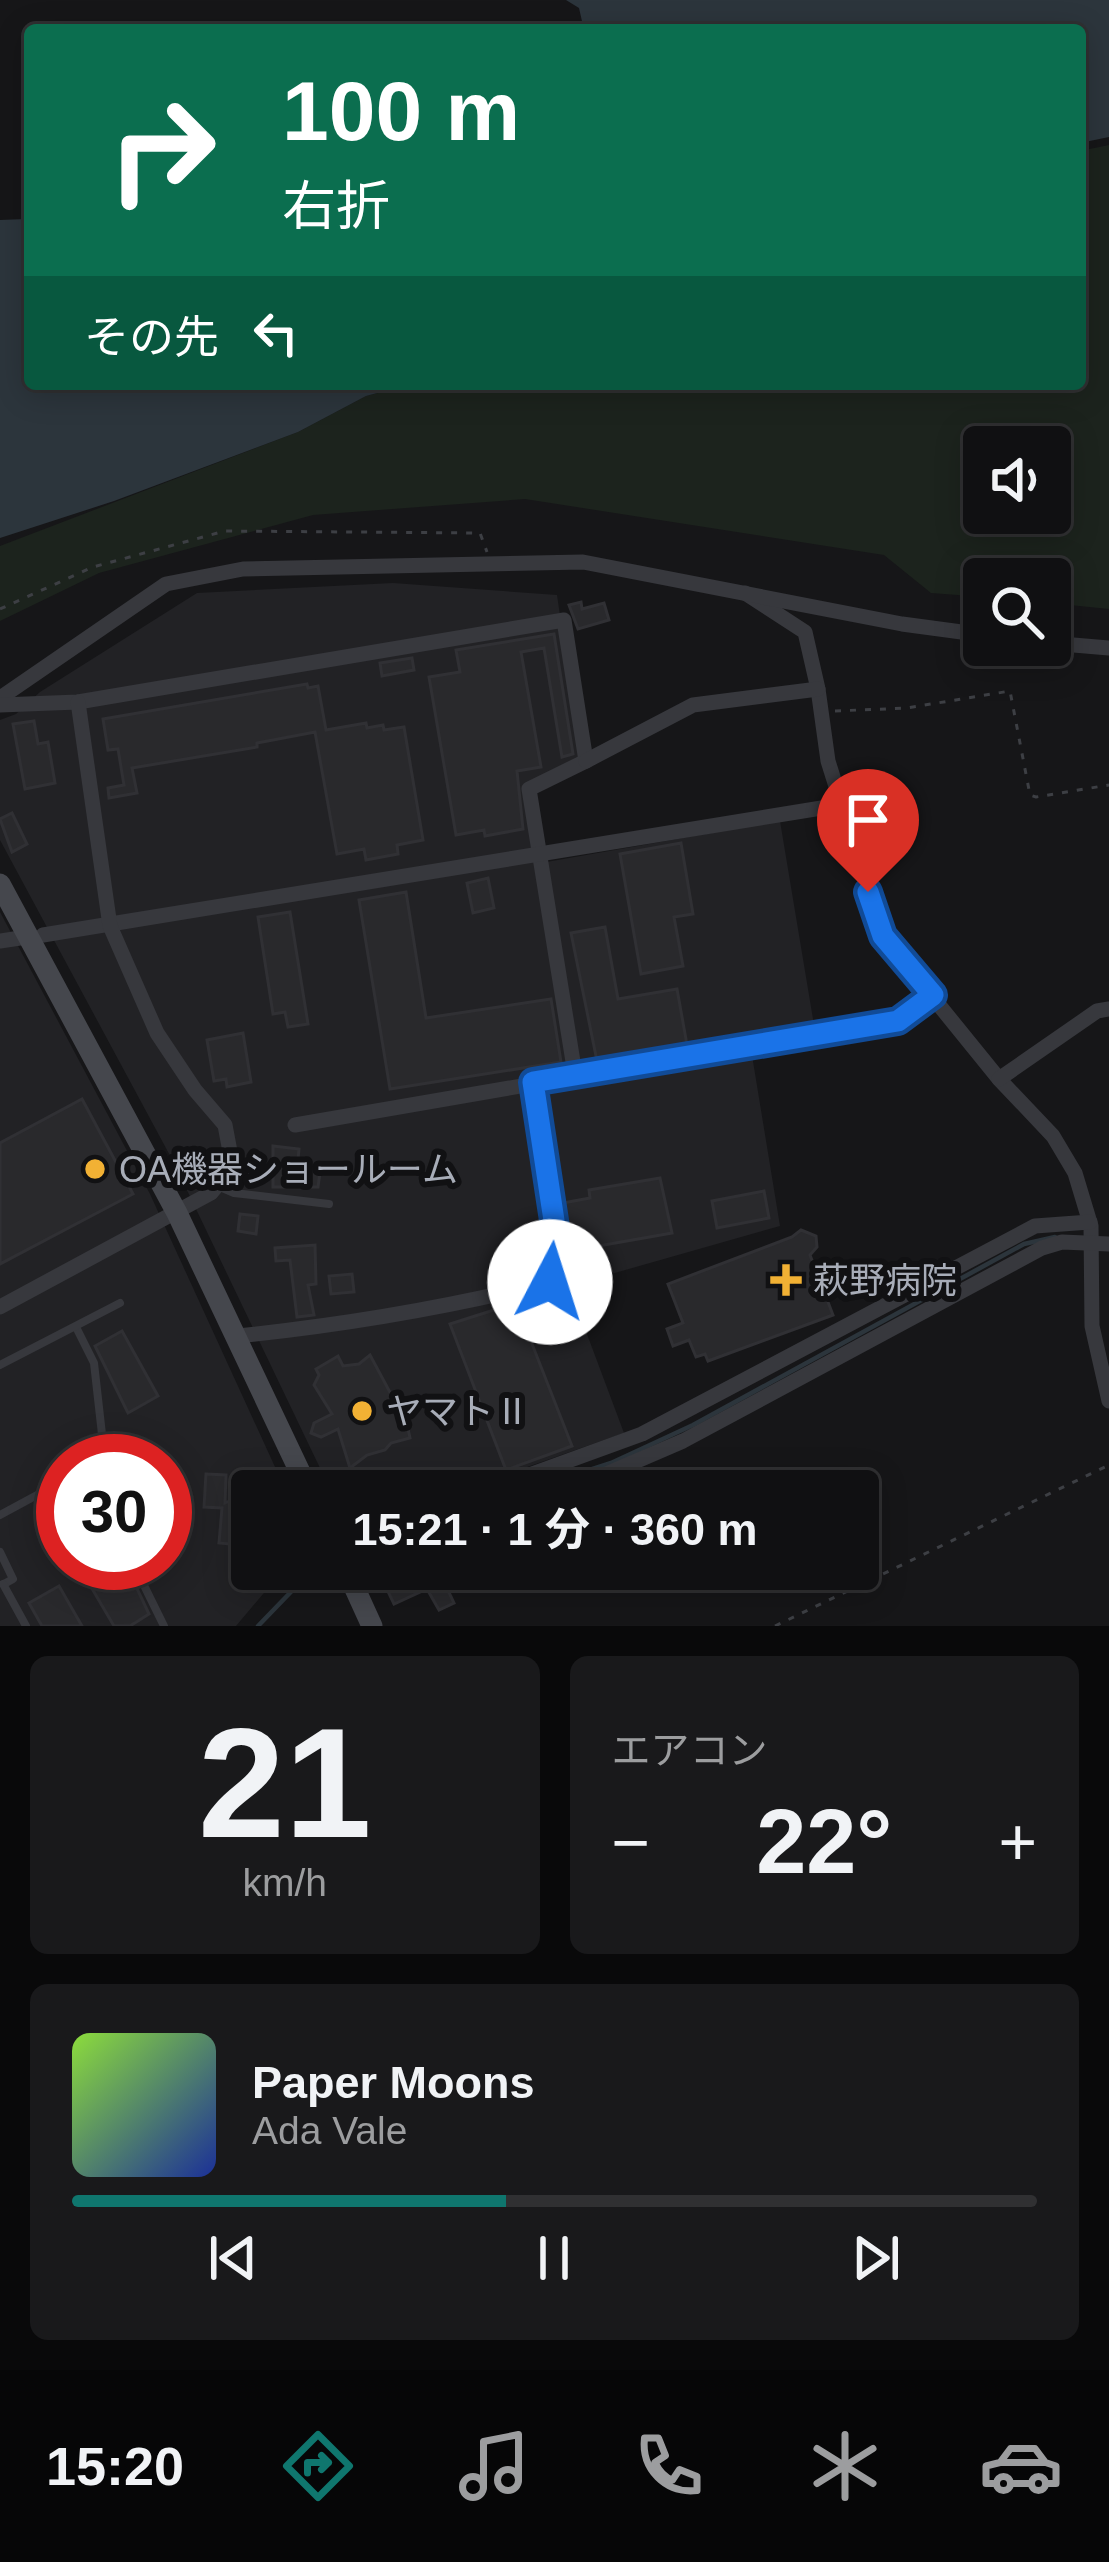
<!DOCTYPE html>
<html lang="ja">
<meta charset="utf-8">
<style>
:root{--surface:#101012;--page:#19191b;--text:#f1f3f6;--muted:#9c9d9f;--line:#303032;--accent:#0f766e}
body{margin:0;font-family:Arial,"Noto Sans JP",sans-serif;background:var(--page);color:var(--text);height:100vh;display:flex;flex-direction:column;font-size:45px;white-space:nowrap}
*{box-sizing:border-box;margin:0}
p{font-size:39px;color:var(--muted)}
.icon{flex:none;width:66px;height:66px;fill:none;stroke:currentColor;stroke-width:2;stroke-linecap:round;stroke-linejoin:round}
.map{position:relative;height:1626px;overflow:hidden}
.panel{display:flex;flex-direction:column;gap:30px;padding:30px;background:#09090a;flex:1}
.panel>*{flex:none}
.guide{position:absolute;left:24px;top:24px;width:1062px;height:366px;border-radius:12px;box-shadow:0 6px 30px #0003,0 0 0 3px var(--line);background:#0b6e4f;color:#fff;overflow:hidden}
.fabs{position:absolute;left:963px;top:426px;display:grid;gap:24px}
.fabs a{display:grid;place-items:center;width:108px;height:108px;border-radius:12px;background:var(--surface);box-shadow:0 6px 30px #0003,0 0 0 3px var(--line);font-size:60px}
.speed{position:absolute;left:36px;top:1434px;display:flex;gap:24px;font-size:60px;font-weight:700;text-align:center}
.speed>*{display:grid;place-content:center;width:156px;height:156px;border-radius:50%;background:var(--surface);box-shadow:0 6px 30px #0003,0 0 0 3px var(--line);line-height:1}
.speed .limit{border:18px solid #d22;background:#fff;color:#111}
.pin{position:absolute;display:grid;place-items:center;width:102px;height:102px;color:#fff;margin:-123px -51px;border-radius:50% 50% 50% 0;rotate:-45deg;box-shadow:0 0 12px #0007}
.pin .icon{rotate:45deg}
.me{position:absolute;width:132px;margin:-66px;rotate:5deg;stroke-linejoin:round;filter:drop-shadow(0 0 9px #0008)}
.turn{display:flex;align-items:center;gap:42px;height:252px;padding:0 60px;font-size:54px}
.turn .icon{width:156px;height:156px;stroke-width:2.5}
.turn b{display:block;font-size:84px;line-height:102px}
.then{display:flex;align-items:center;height:114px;padding:0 60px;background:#0003;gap:24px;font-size:45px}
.big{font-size:90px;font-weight:700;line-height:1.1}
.panel .card{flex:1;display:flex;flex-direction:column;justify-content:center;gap:18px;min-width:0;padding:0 42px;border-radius:18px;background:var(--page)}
.panel .dial{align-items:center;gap:0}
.dial b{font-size:156px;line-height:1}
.song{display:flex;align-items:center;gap:36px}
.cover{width:144px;height:144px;border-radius:18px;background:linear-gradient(135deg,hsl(90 70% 55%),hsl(230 70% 35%))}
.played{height:12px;border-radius:6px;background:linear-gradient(90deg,var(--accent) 45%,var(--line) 45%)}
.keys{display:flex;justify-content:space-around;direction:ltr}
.heat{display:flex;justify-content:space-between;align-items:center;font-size:66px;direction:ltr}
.panel .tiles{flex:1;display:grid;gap:30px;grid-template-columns:1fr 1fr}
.card:last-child{grid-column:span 2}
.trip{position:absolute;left:231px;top:1470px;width:648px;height:120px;border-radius:12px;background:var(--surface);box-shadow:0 6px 30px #0003,0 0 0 3px var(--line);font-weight:700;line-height:120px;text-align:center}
.dock{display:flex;height:192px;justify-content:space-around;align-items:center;background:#060607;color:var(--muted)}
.dock .icon{width:84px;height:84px}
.dock .active{color:var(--accent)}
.dock b{font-size:54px;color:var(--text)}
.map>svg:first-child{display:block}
.built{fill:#222225;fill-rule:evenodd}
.green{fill:#1c231d;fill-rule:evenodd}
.water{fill:#2c353c}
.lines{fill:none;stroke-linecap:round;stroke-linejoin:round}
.stream{stroke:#2c353c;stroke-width:4.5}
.building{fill:#29292c;stroke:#303034;stroke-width:3}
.path{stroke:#3d3f44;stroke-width:3;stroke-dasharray:6 9;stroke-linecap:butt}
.lane{stroke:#37383d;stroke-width:8}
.street{stroke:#37383d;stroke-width:15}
.secondary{stroke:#45474d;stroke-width:21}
.route-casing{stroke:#114b97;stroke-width:30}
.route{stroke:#1a73e8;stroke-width:21}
.poi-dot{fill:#f2b134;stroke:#111113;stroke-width:4.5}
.labels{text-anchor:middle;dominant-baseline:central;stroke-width:12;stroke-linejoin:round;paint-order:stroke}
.poi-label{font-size:36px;fill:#a8adb8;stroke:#111113;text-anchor:start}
</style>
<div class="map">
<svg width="1109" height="1626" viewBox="0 0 1109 1626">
<rect width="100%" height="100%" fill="#161618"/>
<!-- built -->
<g class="built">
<polygon points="393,583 557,595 581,758 527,787 535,864 780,821 815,1031 750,1043 780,1226 569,1286 624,1433 459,1491 331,1491 174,1163 0,840 0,720 16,714 40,692 197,593"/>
<path d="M0,912l150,282 136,297h-34v78h32l-48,57h-236zM63,1461h102v102h-102z"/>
</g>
<!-- green -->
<path class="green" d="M1109,145v464l-59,-6v-24h-66v18l-53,-4 -47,-38 -359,-56 -212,16 -214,58 -99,48v-75l298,-114 68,-36 45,-12h669v-233zM984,447h66v66h-66z"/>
<!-- water -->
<g class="water">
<polygon points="566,0 1109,0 1109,137 1080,143 1080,30 584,30 579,8"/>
<polygon points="26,219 30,223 30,384 411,384 366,396 298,432 114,501 0,538 0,220"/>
</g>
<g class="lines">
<!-- stream -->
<g class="stream">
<polyline points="525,1491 611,1463 693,1425 1024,1244 1055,1237"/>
<polyline points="258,1626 313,1569"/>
</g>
</g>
<!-- building -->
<g class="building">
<polygon points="581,602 582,609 604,603 609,620 578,629 569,605"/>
<polygon points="554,634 573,754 562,757 544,648 521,652 541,767 517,771 523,829 485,836 484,830 456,835 429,677 460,672 456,650"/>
<polygon points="412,658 414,670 382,676 380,663"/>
<polygon points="307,684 308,688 318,686 326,730 366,723 367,728 383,725 384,730 404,727 423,840 397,845 398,854 366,860 364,849 337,854 315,732 257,743 257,747 132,768 137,793 109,798 108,788 124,785 118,749 108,750 103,719"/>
<polygon points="34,721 38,744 48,742 55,783 25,789 13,724"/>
<polygon points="12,813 27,844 12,852 0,819"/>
<polygon points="681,843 693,914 674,917 683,966 641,974 620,854"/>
<polygon points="488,878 494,908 473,913 467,883"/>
<polygon points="406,892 426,1018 551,999 561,1062 390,1089 359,900"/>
<polygon points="290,912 308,1024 288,1027 285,1012 273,1014 258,917"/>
<polygon points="605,927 618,999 677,989 687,1045 597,1061 571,933"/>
<polygon points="243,1033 251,1082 227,1087 226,1079 214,1081 207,1040"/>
<polygon points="82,1099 133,1194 0,1264 0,1143"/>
<polygon points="273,1146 299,1149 297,1170 320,1172 318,1187 273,1187"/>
<polygon points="660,1178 672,1233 570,1251 563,1203 590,1198 589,1190"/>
<polygon points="764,1191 769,1218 717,1228 712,1201"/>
<polygon points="240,1214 258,1216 256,1234 238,1231"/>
<polygon points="801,1230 816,1236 817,1247 810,1255 833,1315 708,1361 705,1354 696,1357 689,1340 673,1346 667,1329 683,1323 668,1284 792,1237"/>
<polygon points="315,1245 316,1284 308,1285 314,1315 297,1317 290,1260 276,1261 275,1248"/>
<polygon points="352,1274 354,1292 331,1294 329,1276"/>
<polygon points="516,1303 572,1446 506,1470 450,1324"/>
<polygon points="122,1331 158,1396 128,1413 95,1346"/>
<polygon points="370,1355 392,1396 397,1415 408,1429 410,1438 391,1443 385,1450 367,1455 350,1468 338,1429 321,1437 311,1433 314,1423 332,1414 314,1385 319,1375 316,1369 338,1356 343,1366 359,1364"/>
<polygon points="206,1474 226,1475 225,1503 252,1491 252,1546 219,1543 222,1508 204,1507"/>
<polygon points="77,1563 125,1563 149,1614 130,1626 114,1626"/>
<polygon points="415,1569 438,1569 454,1603 439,1610 427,1589 394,1604 384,1583"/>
<polygon points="59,1586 82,1626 42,1626 29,1603"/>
</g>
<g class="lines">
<!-- path -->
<g class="path">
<polyline points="0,609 93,567 225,531 480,533 487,552"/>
<polyline points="835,711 907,708 1010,691 1030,795 1036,797 1109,785"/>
<polyline points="775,1626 1109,1465"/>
</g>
<!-- lane -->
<g class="lane">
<polyline points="220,1187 234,1193 329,1204"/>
<polyline points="76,1327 94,1363 105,1461"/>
<polyline points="0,1365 120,1303"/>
<polyline points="0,1515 63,1481"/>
<polyline points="0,1552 13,1579 4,1584"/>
<polyline points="133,1563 164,1626"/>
<polyline points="3,1584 26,1626"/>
</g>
<!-- street -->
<g class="street">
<polyline points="745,593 805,632 818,689 828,761 883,936 999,1079 1053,1136 1075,1173 1091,1226 1092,1326 1109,1401"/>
<polyline points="1050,643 1109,648"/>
<polyline points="0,698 166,584 243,569 583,562 902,624 984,635"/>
<polyline points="0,705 78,702 564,620 586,761 529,789 575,1074"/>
<polyline points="586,761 693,705 818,689"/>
<polyline points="43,935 840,805"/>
<polyline points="0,941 20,938"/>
<polyline points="999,1079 1097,1011 1109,1009"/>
<polyline points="295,1125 898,1021 933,995"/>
<polyline points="0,1307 211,1193 229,1171 231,1157 225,1125 195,1090 157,1033 110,926 78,702"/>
<path d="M238,1336c106,-11 208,-28 312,-54l11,-8 -28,-192"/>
<polyline points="485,1491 642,1434 1035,1226 1090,1222"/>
<polyline points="567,1491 683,1441 1042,1248 1062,1242 1109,1244"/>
</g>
<!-- secondary -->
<g class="secondary">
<polyline points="0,884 177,1213 309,1491"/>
<polyline points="346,1569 372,1626"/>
</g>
</g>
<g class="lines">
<defs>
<polyline id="route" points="550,1282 561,1274 560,1260 533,1082 898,1021 933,995 883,936 868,892"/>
</defs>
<!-- route casing -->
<use href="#route" class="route-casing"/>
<!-- route -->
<use href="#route" class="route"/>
</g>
<!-- markers -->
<g class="poi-dot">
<circle cx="95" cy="1169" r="12"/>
<path d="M780 1262h12v12h12v12h-12v12h-12v-12h-12v-12h12z"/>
<circle cx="362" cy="1411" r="12"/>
</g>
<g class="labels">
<!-- poi labels -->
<g class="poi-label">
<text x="119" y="1169">OA機器ショールーム</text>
<text x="813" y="1280">萩野病院</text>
<text x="386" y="1411">ヤマトⅡ</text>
</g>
</g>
</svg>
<div class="fabs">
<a><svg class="icon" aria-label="sound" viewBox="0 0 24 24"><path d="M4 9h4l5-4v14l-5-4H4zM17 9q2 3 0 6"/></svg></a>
<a><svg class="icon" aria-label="search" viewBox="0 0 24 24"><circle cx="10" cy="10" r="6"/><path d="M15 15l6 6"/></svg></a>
</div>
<div class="speed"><div class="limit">30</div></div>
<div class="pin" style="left:868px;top:892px;background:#d93025"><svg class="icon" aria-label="arrive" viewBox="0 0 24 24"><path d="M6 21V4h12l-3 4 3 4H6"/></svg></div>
<svg class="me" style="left:550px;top:1282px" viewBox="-20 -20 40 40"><circle r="19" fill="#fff"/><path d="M0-13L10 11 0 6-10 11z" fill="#1a73e8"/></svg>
<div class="trip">15:21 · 1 分 · 360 m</div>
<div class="guide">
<div class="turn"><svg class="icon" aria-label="right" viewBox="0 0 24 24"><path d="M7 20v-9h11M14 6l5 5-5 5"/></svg><div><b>100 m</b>右折</div></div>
<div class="then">その先<svg class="icon" aria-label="left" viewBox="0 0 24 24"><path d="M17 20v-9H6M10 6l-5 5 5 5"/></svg></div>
</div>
</div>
<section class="panel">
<div class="tiles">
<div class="card dial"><b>21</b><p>km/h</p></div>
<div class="card"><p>エアコン</p>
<div class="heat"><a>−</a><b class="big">22°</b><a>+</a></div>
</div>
<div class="card">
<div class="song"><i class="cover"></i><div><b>Paper Moons</b><p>Ada Vale</p></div></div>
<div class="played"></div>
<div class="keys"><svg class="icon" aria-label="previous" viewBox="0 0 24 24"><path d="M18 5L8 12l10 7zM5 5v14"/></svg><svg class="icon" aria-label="pause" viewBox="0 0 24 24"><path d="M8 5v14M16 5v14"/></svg><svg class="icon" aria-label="next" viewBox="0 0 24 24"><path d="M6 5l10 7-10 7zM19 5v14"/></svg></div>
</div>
</div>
</section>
<nav class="dock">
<b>15:20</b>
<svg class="icon active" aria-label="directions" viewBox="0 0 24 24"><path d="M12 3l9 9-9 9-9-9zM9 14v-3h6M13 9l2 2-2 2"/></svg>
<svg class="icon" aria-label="music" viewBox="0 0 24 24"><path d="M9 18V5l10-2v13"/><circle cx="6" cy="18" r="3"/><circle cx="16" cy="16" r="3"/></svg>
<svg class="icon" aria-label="phone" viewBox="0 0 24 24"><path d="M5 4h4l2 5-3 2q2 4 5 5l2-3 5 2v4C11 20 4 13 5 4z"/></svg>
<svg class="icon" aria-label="climate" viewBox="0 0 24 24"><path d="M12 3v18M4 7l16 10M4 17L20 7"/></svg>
<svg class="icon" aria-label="car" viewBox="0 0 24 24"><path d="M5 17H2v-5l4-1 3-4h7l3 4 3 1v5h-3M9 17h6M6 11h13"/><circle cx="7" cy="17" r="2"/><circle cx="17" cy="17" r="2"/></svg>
</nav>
